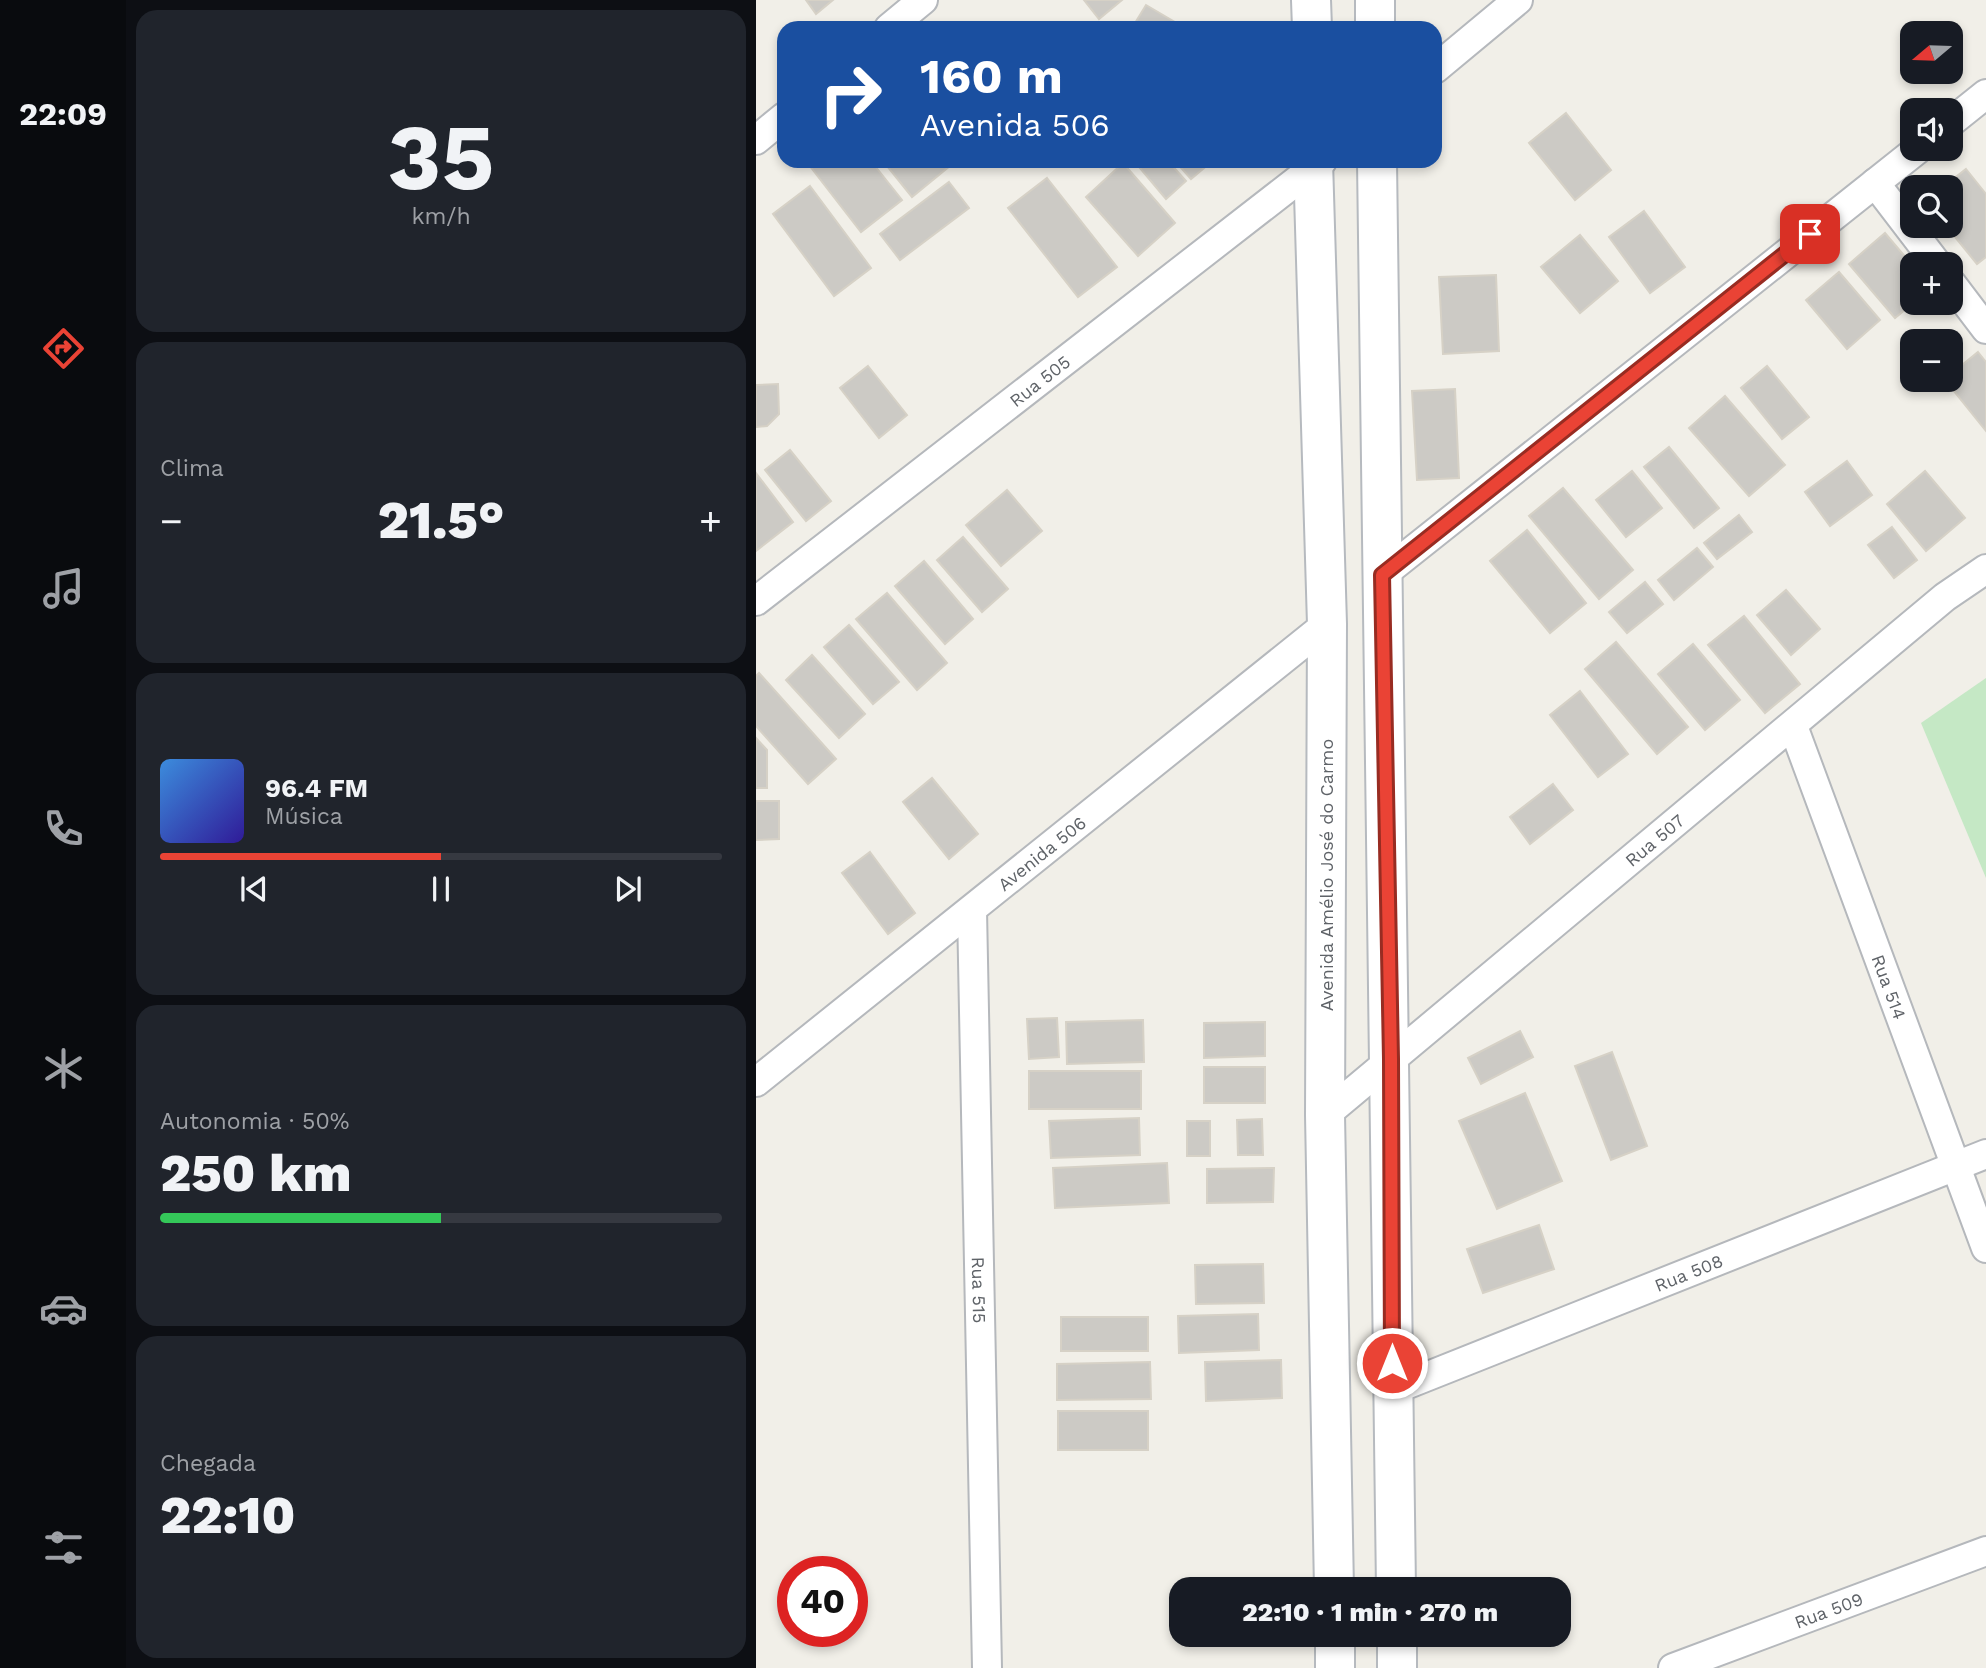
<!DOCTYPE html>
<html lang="pt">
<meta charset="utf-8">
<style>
:root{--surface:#171b24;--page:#20242c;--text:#f1f3f6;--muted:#9ea1a6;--line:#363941;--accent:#ea4335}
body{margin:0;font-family:"Work Sans",sans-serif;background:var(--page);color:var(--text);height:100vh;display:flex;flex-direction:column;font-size:26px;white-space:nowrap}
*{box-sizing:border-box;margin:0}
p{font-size:23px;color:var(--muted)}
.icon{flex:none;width:38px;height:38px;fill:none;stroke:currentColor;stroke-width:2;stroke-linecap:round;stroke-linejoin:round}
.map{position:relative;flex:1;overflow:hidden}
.sheet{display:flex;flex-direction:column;gap:10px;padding:10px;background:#0d0f14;width:630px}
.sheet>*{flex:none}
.banner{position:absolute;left:21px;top:21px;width:665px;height:147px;border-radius:21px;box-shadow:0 4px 10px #0003;background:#1a4fa0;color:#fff;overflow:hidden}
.needle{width:46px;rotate:251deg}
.controls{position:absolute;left:1144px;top:21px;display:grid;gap:14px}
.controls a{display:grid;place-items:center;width:63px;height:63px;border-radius:14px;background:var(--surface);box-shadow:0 4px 10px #0003;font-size:35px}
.speed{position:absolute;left:21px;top:1556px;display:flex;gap:14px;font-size:35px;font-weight:700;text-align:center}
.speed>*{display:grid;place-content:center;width:91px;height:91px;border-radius:50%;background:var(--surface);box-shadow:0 4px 10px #0003;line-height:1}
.speed .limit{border:10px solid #d22;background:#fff;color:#111}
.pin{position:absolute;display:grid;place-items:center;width:60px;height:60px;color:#fff;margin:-30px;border-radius:14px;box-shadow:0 4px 10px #0006}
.me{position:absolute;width:77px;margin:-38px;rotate:0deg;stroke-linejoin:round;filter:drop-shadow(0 0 5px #0008)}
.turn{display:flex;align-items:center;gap:24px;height:147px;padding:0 28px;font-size:32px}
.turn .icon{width:91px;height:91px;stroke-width:2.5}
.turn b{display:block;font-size:49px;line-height:60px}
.big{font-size:52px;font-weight:800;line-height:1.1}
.sheet .card{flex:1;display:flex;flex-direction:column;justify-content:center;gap:10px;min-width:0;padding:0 24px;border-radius:21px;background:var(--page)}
.sheet .dial{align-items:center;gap:0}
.dial b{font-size:91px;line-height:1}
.song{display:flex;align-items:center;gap:21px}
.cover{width:84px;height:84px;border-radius:10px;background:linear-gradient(135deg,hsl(210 70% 55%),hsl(250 70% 35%))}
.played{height:7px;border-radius:4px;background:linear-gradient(90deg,var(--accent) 50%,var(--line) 50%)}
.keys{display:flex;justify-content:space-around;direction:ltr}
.heat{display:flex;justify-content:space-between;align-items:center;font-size:38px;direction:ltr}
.charge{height:10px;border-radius:5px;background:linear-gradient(90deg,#34c759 50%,var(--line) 0)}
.trip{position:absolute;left:413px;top:1577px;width:402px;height:70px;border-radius:21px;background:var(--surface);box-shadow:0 4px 10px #0003;font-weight:800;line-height:70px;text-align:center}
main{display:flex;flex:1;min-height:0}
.menu{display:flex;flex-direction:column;width:126px;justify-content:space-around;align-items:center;background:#090b0e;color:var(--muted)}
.menu .icon{width:49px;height:49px}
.menu .active{color:var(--accent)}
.menu b{font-size:32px;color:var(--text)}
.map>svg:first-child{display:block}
.green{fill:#c5e8c5}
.building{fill:#cccac5;stroke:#d6d1c6;stroke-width:2}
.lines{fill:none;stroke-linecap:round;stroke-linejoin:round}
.street-casing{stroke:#b5b8bc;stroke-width:32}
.secondary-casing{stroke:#b6babf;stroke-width:42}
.street{stroke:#fff;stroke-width:28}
.secondary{stroke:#fff;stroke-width:38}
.route-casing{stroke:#982c22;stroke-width:18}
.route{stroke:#ea4335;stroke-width:12}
.labels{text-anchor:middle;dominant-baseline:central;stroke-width:6;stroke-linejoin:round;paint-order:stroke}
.street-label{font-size:18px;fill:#5f6368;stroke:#fff}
</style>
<main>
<nav class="menu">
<b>22:09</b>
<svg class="icon active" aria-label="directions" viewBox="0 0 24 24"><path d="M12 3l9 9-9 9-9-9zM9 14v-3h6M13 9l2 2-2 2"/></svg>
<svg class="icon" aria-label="music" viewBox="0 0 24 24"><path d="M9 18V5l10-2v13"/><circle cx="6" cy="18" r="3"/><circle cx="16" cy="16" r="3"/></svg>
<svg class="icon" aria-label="phone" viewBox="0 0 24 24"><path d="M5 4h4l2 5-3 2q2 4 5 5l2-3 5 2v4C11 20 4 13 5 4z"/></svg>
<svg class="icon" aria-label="climate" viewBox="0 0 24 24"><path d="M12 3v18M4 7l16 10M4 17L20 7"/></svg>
<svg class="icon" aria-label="car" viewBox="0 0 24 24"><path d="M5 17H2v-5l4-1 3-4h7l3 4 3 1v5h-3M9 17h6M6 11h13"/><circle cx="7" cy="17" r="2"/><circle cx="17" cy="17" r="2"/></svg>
<svg class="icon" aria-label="filters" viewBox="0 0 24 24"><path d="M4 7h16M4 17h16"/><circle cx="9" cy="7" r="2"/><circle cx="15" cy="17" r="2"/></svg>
</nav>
<section class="sheet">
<div class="card dial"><b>35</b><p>km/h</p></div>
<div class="card"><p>Clima</p>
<div class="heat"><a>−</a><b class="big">21.5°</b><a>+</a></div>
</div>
<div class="card">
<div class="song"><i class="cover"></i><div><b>96.4 FM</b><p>Música</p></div></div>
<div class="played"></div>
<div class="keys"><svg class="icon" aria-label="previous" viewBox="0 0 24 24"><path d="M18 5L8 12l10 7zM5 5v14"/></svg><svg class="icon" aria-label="pause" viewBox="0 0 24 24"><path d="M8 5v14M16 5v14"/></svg><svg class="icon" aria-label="next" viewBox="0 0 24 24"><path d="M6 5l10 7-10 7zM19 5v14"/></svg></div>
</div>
<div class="card"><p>Autonomia · 50%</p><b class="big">250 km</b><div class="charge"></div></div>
<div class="card"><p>Chegada</p><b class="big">22:10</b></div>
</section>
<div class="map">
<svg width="1230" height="1668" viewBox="0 0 1230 1668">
<rect width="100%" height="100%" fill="#f1efe8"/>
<!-- green -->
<polygon class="green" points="1230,678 1230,878 1165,723"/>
<!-- building -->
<g class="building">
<polygon points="50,0 77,0 60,14"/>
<polygon points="328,0 366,0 343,19"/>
<polygon points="390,5 429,28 376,28"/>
<polygon points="810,113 855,170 819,200 773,143"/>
<polygon points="50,161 115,161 146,200 105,232"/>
<polygon points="127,161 200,161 156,197"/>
<polygon points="378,161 412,161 430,181 410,199"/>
<polygon points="419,161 453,161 454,163 435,179"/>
<polygon points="367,163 419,223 382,256 330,197"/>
<polygon points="1210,169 1230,194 1230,257 1221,264 1190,226 1195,226 1195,187 1187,187"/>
<polygon points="291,178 361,267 322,297 252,208"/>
<polygon points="193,182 213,208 144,260 124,234"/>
<polygon points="54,186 115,268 78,296 17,214"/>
<polygon points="888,211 929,267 894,293 853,237"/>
<polygon points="1129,233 1157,266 1157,303 1139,318 1093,264"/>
<polygon points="824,235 862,281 824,313 785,267"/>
<polygon points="1083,272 1124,320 1091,349 1050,300"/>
<polygon points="740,275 743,351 687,354 683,277"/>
<polygon points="1222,352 1230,362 1230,431 1189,380 1195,380 1195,374"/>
<polygon points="112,366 151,415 123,438 84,388"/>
<polygon points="1011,366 1053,417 1026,439 985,388"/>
<polygon points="22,384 23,414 11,426 0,427 0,385"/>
<polygon points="699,389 703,478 661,480 656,391"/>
<polygon points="969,396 1029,465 993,496 933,428"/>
<polygon points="913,447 963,508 938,528 888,467"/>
<polygon points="34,450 75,501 50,521 9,470"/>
<polygon points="1091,461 1116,495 1074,526 1049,492"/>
<polygon points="876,471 906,508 870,537 840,500"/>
<polygon points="1169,471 1209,518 1170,551 1131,504"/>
<polygon points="0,473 37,522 0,551"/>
<polygon points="807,488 877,570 843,599 773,516"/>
<polygon points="251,490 286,531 245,566 210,525"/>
<polygon points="983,515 996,532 961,559 948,543"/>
<polygon points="1136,527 1161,560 1138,578 1112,545"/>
<polygon points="771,530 830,603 794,633 734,561"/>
<polygon points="207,537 252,589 226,612 181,560"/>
<polygon points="941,548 957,567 918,600 902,580"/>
<polygon points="168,561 217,619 189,644 139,586"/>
<polygon points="889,582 907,604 871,633 853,612"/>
<polygon points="1030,590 1064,629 1035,655 1001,615"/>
<polygon points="131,593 191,663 161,690 100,619"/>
<polygon points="988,616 1044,684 1009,713 952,645"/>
<polygon points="93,625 143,682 117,704 68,647"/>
<polygon points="860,642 932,727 901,754 829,669"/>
<polygon points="937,644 984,700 949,730 902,674"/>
<polygon points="56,655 109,714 83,738 30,680"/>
<polygon points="3,673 80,759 52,784 0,726 0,676"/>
<polygon points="824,691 872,754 842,777 794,715"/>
<polygon points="0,738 11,750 11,788 0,788"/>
<polygon points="176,778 222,834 193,859 147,802"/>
<polygon points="797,784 817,810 774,844 754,817"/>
<polygon points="0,801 23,801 23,839 0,840"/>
<polygon points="114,852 159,913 132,934 86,873"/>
<polygon points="301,1018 303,1057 273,1059 271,1019"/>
<polygon points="387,1020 388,1062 311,1064 310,1022"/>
<polygon points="509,1022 509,1056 448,1058 448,1023"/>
<polygon points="764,1031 777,1057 725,1084 712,1058"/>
<polygon points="856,1052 891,1146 855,1160 819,1066"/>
<rect x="448" y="1067" width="61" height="36"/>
<rect x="273" y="1071" width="112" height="38"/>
<polygon points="769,1093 806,1181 741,1209 703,1121"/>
<polygon points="383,1118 384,1155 295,1158 293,1121"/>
<polygon points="506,1119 507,1155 482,1155 481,1120"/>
<rect x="431" y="1121" width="23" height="35"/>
<polygon points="411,1163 413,1203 299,1208 297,1168"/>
<polygon points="518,1168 517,1202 451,1203 451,1169"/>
<polygon points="783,1225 798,1269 727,1293 711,1249"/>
<polygon points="507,1264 508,1303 440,1304 439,1265"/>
<polygon points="502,1314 503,1350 423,1353 422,1316"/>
<rect x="305" y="1317" width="87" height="34"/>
<polygon points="525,1360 526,1398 450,1401 449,1362"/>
<polygon points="394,1362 395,1399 301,1400 301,1364"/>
<rect x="302" y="1411" width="90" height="39"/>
</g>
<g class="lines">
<defs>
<g id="street">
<polyline points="133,28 167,0"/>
<polyline points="679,69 762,0"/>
<polyline points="1195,122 1230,94"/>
<polyline points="0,140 28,117"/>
<polyline points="1119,183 1181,264"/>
<polyline points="1195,283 1230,329"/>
<polyline points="626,575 1162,149"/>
<path id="s1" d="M0,601l566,-440"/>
<path id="s2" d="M1037,726l193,522"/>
<path id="s3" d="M216,910l15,758"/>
<path id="s4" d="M0,1082l571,-458"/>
<path id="s5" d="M569,1115l620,-518 41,-28"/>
<path id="s6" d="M637,1390l593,-236"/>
<path id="s7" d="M917,1668l313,-117"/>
</g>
<g id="secondary">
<polyline points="555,0 556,28"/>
<polyline points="619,0 619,28"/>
<polyline points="557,161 571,624 569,1115 578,1589"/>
<polyline points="621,161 640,1589"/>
<polyline points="579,1634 579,1668"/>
<polyline points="641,1634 641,1668"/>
</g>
</defs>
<!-- street casing -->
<use href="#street" class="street-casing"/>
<!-- secondary casing -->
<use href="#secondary" class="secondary-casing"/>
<!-- street -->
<use href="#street" class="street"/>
<!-- secondary -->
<use href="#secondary" class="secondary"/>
</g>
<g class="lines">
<defs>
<polyline id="route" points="636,1363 635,1059 626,575 1054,234"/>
</defs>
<!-- route casing -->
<use href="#route" class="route-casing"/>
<!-- route -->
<use href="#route" class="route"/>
</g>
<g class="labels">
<!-- street labels -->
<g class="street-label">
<text stroke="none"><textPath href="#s1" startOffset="359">Rua 505</textPath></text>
<text stroke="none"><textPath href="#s5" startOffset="429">Rua 507</textPath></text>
<text stroke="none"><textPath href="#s4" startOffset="366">Avenida 506</textPath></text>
<text transform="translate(570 875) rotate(-90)">Avenida Amélio José do Carmo</text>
<text stroke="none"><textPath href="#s2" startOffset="278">Rua 514</textPath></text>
<text stroke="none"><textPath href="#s6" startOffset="318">Rua 508</textPath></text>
<text stroke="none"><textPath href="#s3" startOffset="380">Rua 515</textPath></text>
<text stroke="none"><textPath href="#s7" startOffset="166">Rua 509</textPath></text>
</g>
</g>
</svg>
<div class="controls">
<a><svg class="needle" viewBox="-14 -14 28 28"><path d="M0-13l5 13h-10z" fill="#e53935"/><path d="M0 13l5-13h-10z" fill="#9ea1a6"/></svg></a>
<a><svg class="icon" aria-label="sound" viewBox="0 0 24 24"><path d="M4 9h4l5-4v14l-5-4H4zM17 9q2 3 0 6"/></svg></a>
<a><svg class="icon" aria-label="search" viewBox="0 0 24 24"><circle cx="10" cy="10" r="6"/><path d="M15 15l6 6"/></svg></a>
<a>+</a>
<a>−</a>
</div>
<div class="speed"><div class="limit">40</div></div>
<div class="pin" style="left:1054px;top:234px;background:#d93025"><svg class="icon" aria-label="arrive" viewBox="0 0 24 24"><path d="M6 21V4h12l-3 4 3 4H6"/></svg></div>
<svg class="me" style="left:636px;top:1363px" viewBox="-20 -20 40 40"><circle r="17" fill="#ea4335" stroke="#fff" stroke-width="3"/><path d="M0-11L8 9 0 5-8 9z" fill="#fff"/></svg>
<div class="trip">22:10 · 1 min · 270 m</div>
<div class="banner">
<div class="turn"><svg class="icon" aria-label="right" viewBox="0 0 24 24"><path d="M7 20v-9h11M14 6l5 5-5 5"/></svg><div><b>160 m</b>Avenida 506</div></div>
</div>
</div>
</main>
